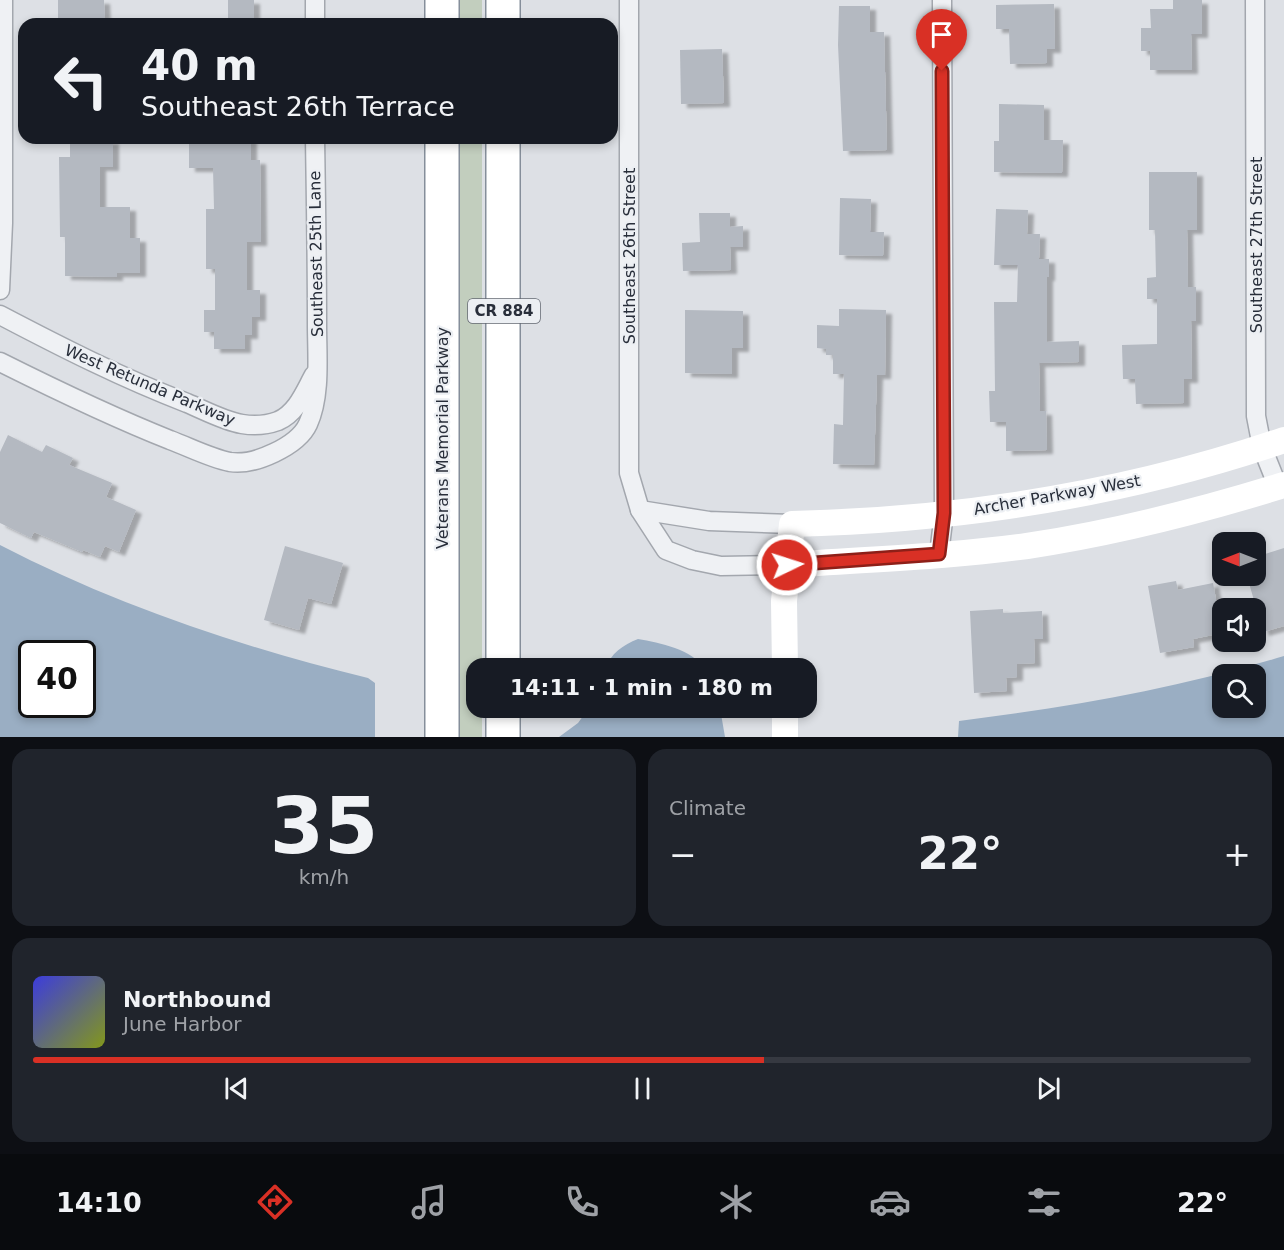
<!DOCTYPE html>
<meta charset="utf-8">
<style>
:root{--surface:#171b24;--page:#20242c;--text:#f1f3f6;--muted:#9ea1a6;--line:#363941;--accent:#d93025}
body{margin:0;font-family:"DejaVu Sans",sans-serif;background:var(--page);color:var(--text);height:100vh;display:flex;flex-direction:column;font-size:22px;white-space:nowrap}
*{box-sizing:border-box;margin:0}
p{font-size:20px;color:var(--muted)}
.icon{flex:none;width:33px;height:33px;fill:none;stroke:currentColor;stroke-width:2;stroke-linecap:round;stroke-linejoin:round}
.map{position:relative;height:737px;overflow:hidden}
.drawer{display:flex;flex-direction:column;gap:12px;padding:12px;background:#0d0f14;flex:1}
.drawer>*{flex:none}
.top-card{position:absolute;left:18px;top:18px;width:600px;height:126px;border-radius:18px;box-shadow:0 3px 9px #0003;background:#171b24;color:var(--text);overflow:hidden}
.needle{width:39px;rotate:270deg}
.tools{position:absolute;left:1212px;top:532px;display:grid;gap:12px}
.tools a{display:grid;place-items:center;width:54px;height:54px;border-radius:12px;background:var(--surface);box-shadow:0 3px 9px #0003;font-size:30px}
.speed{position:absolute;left:18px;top:640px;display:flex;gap:12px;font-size:30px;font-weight:700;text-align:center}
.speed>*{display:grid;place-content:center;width:78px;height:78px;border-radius:50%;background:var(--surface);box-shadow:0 3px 9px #0003;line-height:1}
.speed .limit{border:3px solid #111;border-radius:9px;background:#fff;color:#111}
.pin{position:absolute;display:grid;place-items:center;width:51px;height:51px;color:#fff;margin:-62px -26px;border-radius:50% 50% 50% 0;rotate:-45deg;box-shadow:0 0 6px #0007}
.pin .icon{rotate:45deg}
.me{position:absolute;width:66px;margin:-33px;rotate:86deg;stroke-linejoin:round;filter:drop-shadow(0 0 4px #0008)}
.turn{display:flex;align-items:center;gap:21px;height:126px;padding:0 24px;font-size:27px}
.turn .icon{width:78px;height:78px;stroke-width:2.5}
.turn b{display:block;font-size:42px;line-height:51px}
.big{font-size:45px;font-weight:700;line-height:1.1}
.drawer .widget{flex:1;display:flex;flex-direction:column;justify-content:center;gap:9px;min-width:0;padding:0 21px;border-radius:18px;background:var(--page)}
.drawer .dial{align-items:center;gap:0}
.dial b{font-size:78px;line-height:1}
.song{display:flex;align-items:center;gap:18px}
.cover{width:72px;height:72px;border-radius:9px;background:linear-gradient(135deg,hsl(240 70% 55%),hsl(70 70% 35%))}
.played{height:6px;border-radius:3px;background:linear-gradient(90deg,var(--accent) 60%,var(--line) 60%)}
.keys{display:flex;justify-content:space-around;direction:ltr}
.heat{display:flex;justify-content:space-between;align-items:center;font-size:33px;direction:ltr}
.drawer .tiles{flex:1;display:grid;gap:12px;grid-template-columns:1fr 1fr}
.widget:last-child{grid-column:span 2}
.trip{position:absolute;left:466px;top:658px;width:351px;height:60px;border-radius:18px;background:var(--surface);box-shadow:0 3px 9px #0003;font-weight:700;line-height:60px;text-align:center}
.tabs{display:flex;height:96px;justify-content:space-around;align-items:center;background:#090b0e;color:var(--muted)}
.tabs .icon{width:42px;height:42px}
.tabs .current{color:var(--accent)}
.tabs b{font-size:27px;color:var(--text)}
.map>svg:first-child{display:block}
.green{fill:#c2cebe}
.water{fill:#9aaec3;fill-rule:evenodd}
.building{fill:#b4b9c1;filter:url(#shadow)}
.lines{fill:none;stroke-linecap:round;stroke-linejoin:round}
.street-casing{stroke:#a3a7ae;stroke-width:21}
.highway-casing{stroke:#858e9a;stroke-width:36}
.street{stroke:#eff1f4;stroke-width:18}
.secondary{stroke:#fff;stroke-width:26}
.highway{stroke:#fff;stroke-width:33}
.route-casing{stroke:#8d1f18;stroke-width:15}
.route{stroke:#d93025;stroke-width:10}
.labels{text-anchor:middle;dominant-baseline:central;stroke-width:4.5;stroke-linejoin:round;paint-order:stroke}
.shield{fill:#eceff3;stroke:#636872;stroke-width:1.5}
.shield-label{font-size:15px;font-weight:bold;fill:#282e3a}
.street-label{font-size:16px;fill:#282e3a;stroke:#eceff3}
</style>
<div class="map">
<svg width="1284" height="737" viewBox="0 0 1284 737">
<defs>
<filter id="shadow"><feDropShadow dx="6" dy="4" stdDeviation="1.5" flood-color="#0004"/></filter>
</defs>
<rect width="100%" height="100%" fill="#dde0e5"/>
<!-- green -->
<g class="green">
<rect x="458" y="0" width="24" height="24"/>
<polygon points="458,138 482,138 482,669 477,669 477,708 482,708 482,737 458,737"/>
</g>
<!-- water -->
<g class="water">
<path d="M0,545c116,60 241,102 368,133l7,5v54h-375zM32,654h50v51h-50z"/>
<path d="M638,639c22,4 54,10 67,30h-100c6,-16 18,-24 33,-30z"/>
<path d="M1284,656v81h-326l1,-16c111,-14 217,-32 325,-65zM1222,675h34v33h-34z"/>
<polygon points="589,708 720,708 725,737 559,737 578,723"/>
</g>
<!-- building -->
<g class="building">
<polygon points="58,0 104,0 105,23 58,23"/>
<rect x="228" y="0" width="26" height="23"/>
<polygon points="1173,0 1202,0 1202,34 1191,34 1192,70 1150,70 1150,51 1141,51 1141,28 1151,28 1150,9 1173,9"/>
<polygon points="1054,4 1055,49 1047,49 1047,63 1010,64 1009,29 996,29 996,5"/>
<polygon points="839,6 870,6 870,32 884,32 887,150 843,151 838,45"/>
<polygon points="722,49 724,103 681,104 680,50"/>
<polygon points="999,104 1044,105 1044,140 1063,140 1062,173 994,172 994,141 999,141"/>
<polygon points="70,138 99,138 99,140 113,140 113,167 100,167 100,207 130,207 130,238 140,238 140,273 117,273 117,277 65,276 65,237 60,237 59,157 70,157"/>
<polygon points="189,138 251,138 251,160 260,160 261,242 247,242 247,290 260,290 260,317 252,317 252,335 245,335 245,349 214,349 214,332 204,332 204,310 215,310 215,269 206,269 206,209 214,209 213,168 189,168"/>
<polygon points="1149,172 1197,172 1197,230 1187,230 1188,287 1196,287 1196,321 1191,321 1192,379 1184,379 1184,403 1136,404 1135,379 1123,379 1122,345 1157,344 1157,299 1147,299 1147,278 1156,277 1155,230 1149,230"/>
<polygon points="840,198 871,199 870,232 884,232 883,256 839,255"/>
<polygon points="996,209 1028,210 1027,234 1040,234 1039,259 1049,259 1049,277 1047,277 1047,342 1079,341 1079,362 1039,363 1040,411 1046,411 1047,450 1006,451 1006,422 990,422 989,391 995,391 994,302 1017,302 1018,265 994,265"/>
<polygon points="699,213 730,213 730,227 743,226 743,247 730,247 731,270 683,271 682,243 700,242"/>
<polygon points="839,309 886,310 885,375 877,375 874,465 833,464 834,424 843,425 844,374 833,374 833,355 826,355 826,349 817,348 817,325 839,326"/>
<polygon points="685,310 743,311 743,348 732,348 732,374 685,373"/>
<polygon points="8,435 42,452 46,445 73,458 69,465 112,483 106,497 136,510 119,552 105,546 100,557 83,550 82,552 34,532 31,538 0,523 0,452"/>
<polygon points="285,546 343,563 331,604 308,598 299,630 264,620"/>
<polygon points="1284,548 1284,626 1263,632 1247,576 1256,576 1256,557"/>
<polygon points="1176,581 1178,590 1213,583 1222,633 1193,639 1194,647 1160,653 1148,586"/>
<polygon points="1003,609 1003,613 1042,611 1043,639 1034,639 1035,663 1017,664 1017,677 1006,678 1007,691 974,693 970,611"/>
</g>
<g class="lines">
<defs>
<g id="street">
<polyline points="629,0 629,473 640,510 666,550 692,560 721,566 787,565"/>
<polyline points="1255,0 1256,416 1262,447 1278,487"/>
<polyline points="315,24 315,0"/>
<polyline points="0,290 3,223 3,0"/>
<path d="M0,315c61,32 122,63 187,88 17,7 37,18 55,21 12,2 25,1 36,-3 19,-8 27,-30 36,-46"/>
<path d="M0,362c56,28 112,55 170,78 19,7 40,18 60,22 24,4 68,-16 78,-38 13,-28 9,-69 9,-99 0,-62 -1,-125 -2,-187"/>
<polyline points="640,510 709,521 792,524"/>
<polyline points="939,554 944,513 942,0"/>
</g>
<g id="highway">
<polyline points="442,0 442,24"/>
<polyline points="503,0 503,24"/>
<polyline points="503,669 503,138"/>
<polyline points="442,737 442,138"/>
<polyline points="503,737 503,708"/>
</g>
</defs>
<!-- street casing -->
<use href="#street" class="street-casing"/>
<!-- highway casing -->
<use href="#highway" class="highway-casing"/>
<!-- street -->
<use href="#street" class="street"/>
<!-- secondary -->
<g class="secondary">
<path d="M787,565c80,-6 161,-8 240,-19 87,-13 173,-35 257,-61"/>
<path d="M785,669l-1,-68 8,-77c167,-4 334,-30 492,-84"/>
<polyline points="785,708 785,737"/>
</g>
<!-- highway -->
<use href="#highway" class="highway"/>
</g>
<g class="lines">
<defs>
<polyline id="route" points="787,565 939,554 944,513 942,71"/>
</defs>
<!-- route casing -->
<use href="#route" class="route-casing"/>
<!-- route -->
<use href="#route" class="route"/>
</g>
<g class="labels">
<!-- shield labels -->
<rect class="shield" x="468" y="299" width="72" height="24" rx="4.5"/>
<g class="shield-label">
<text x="504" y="311">CR 884</text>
</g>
<!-- street labels -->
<g class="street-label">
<text transform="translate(1256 245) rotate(-90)">Southeast 27th Street</text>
<text transform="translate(316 254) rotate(-91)">Southeast 25th Lane</text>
<text transform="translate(629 256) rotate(-90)">Southeast 26th Street</text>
<text transform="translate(150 385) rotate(23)">West Retunda Parkway</text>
<text transform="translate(442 438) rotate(-90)">Veterans Memorial Parkway</text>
<text transform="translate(1057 495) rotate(-10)">Archer Parkway West</text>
</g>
</g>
</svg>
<div class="tools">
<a><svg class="needle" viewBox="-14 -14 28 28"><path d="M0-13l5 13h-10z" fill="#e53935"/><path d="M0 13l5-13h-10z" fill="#9ea1a6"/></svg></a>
<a><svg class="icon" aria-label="sound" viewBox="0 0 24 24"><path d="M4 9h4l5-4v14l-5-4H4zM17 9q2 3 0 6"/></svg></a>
<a><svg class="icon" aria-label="search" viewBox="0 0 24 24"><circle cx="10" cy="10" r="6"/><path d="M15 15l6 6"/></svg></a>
</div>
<div class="speed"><div class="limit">40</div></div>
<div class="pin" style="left:942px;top:71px;background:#d93025"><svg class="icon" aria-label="arrive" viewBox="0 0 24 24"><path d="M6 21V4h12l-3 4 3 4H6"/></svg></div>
<svg class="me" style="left:787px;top:565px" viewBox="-20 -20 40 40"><circle r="17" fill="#d93025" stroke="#fff" stroke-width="3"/><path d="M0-11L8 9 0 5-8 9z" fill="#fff"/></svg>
<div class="trip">14:11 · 1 min · 180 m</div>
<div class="top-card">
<div class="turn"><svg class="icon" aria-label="left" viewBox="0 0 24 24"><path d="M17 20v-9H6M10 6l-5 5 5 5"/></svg><div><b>40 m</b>Southeast 26th Terrace</div></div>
</div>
</div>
<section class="drawer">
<div class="tiles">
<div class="widget dial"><b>35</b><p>km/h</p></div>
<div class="widget"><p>Climate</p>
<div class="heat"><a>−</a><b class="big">22°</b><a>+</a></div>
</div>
<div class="widget">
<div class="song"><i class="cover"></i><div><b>Northbound</b><p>June Harbor</p></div></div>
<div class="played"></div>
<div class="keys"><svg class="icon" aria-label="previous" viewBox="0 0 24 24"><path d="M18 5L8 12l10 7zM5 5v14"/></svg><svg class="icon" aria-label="pause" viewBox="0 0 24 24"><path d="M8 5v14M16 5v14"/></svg><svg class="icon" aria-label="next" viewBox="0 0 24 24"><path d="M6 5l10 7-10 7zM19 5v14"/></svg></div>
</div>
</div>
</section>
<nav class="tabs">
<b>14:10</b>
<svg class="icon current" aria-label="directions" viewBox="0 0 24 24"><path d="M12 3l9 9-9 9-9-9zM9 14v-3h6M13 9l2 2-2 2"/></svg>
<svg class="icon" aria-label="music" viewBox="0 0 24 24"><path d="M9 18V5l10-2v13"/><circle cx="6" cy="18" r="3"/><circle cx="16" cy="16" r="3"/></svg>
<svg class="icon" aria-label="phone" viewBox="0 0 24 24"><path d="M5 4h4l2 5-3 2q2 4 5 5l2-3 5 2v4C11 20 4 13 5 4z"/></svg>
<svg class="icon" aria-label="climate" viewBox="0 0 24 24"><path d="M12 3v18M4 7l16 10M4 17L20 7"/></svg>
<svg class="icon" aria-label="car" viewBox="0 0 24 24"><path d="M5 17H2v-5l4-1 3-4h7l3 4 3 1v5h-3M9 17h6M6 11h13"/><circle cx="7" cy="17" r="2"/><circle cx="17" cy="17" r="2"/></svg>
<svg class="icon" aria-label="filters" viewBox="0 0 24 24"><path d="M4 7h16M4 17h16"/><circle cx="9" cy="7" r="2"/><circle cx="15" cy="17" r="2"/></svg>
<b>22°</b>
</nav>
